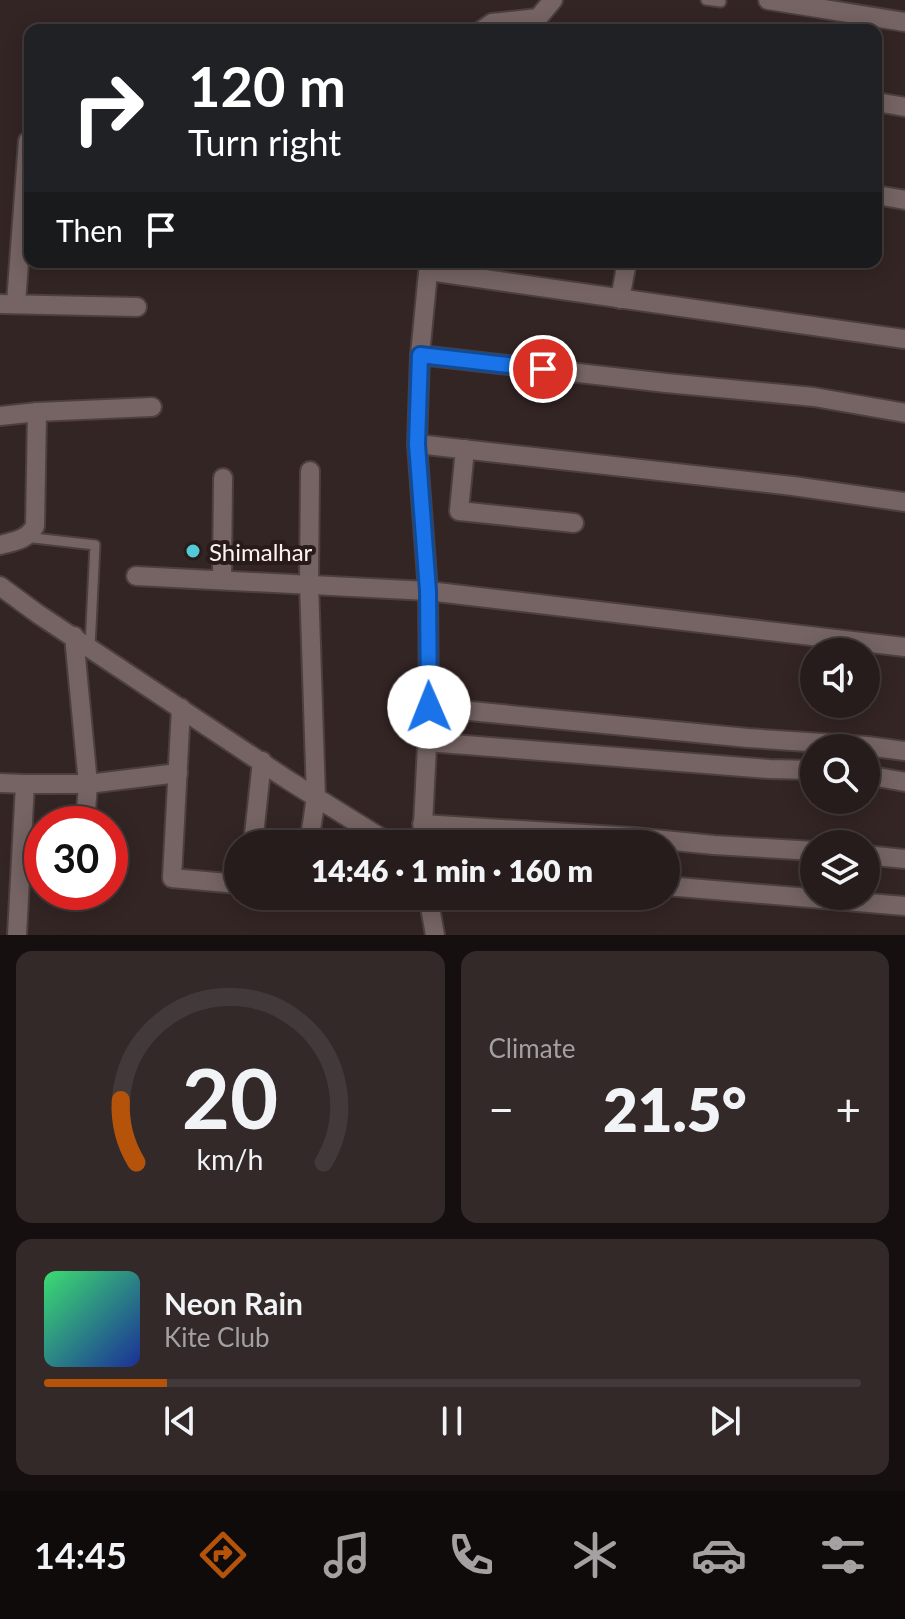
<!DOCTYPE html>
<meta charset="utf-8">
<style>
:root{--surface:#261c1b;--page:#322928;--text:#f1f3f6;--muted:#a4a1a3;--line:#423a3a;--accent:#b45309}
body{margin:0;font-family:Lato,sans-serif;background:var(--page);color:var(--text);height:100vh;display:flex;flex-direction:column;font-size:30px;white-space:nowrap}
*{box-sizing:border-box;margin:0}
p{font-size:26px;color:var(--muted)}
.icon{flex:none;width:44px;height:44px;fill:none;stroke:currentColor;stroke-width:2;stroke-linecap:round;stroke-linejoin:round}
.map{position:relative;height:935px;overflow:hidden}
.sheet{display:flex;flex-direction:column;gap:16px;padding:16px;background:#150f0f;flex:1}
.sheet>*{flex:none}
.banner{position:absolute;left:24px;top:24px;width:858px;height:244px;border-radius:16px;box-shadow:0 4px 20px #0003,0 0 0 2px var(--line);background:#202124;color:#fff;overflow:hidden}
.tools{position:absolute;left:800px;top:638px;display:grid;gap:16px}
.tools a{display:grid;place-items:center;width:80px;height:80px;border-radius:50%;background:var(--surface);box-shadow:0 4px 20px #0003,0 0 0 2px var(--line);font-size:40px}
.speed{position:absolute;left:24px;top:806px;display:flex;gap:16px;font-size:40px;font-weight:700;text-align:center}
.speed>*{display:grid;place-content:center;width:104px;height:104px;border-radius:50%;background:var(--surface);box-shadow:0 4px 20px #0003,0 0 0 2px var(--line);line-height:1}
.speed .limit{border:12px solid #d22;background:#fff;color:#111}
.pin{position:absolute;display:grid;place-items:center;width:68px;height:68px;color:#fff;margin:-34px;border:4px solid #fff;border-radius:50%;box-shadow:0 2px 8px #0007}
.me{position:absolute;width:88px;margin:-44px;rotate:359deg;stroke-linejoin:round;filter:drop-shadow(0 0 6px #0008)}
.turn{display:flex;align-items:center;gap:28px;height:168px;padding:0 32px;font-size:36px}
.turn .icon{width:104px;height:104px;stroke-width:2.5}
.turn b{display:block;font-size:56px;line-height:68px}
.then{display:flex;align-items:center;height:76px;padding:0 32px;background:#0003;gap:16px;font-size:30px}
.big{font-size:60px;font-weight:800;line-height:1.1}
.sheet .tile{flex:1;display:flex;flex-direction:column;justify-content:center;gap:12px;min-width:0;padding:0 28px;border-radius:16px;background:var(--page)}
.sheet .dial{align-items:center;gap:0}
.dial svg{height:208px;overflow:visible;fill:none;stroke:var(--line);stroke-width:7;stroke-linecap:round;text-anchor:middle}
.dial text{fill:var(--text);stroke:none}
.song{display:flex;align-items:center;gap:24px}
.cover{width:96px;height:96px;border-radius:12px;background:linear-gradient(135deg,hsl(140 70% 55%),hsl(230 70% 35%))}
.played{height:8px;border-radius:4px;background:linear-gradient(90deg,var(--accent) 15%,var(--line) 15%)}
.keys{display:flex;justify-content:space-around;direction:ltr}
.heat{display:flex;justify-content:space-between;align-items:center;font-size:44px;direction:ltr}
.sheet .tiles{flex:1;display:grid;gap:16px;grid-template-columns:1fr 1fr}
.tile:last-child{grid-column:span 2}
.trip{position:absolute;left:224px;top:830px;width:456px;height:80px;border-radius:40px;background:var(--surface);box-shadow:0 4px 20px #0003,0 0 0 2px var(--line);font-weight:800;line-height:80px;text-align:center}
.dock{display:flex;height:128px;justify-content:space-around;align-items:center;background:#0f0b0b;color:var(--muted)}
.dock .icon{width:56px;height:56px}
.dock .current{color:var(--accent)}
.dock b{font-size:36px;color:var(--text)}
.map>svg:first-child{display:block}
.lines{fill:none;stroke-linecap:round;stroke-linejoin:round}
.lane-casing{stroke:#4c403f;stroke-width:13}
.street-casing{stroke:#4c403f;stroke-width:22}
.lane{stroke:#756463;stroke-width:9}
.street{stroke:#756463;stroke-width:18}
.route-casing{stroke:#114b97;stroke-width:20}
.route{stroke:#1a73e8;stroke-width:14}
.poi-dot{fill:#52cbd7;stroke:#291b1a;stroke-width:3}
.labels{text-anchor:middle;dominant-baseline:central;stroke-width:8;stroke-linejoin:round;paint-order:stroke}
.poi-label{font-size:24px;fill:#fbf2f1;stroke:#291b1a;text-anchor:start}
</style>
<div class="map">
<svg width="905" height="935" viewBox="0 0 905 935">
<rect width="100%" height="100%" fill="#332524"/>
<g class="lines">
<defs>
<g id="lane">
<polyline points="706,0 721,2"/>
<polyline points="25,537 95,545 90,647"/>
</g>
<g id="street">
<polyline points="768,0 905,22"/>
<polyline points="482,30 492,23 538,18 553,0"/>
<polyline points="876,102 905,107"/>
<polyline points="876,195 905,200"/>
<polyline points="429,271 905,339"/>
<polyline points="620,299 627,262"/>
<polyline points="16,303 28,141"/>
<polyline points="0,304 137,307"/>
<polyline points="420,355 666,383 814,397 905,413"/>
<polyline points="0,416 37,412 152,407"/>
<polyline points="417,444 793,486 905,502"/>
<polyline points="465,449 459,511 574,523"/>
<path d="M0,545c15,-4 27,-5 35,-19l2,-114"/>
<polyline points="136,576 428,591 905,647"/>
<polyline points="222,579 223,478"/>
<polyline points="0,586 38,614 288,780 391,844"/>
<polyline points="74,636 88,784 85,824"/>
<polyline points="429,707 748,738 867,746 905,751"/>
<polyline points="181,708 172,878 238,884"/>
<polyline points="427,742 769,769 814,770"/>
<polyline points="866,775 905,782"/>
<polyline points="0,783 25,784 17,935"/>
<polyline points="25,784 88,784 178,773"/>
<polyline points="422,824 633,837 714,845 814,851"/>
<polyline points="253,844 262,761"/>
<polyline points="309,844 316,797 309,584 310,471"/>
<polyline points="422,844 429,707 428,591 417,444 420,355 429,262"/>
<polyline points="866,855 905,859"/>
<polyline points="666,886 905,906"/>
<polyline points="428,896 435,935"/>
</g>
</defs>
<!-- lane casing -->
<use href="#lane" class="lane-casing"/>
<!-- street casing -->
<use href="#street" class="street-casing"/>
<!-- lane -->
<use href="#lane" class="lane"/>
<!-- street -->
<use href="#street" class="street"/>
</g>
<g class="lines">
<defs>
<polyline id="route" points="429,707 428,591 417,444 420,355 543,369"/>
</defs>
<!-- route casing -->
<use href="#route" class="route-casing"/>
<!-- route -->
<use href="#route" class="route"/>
</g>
<!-- markers -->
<circle class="poi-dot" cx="193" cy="551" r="8"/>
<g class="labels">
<!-- poi labels -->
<g class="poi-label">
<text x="209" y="551">Shimalhar</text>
</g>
</g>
</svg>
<div class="tools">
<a><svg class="icon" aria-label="sound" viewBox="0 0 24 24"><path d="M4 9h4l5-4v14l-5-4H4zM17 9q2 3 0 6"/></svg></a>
<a><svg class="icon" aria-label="search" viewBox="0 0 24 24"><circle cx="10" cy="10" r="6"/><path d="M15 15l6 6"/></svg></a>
<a><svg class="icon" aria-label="layers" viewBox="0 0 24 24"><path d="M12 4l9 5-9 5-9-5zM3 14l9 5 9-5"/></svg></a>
</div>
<div class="speed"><div class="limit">30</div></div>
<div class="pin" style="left:543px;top:369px;background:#d93025"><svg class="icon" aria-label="arrive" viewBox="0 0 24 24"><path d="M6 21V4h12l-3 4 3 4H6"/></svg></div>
<svg class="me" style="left:429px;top:707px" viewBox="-20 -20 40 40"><circle r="19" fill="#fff"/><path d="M0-13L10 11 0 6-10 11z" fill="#1a73e8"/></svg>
<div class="trip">14:46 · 1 min · 160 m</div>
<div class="banner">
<div class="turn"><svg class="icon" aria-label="right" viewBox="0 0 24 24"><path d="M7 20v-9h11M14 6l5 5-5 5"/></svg><div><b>120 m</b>Turn right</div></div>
<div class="then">Then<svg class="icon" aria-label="arrive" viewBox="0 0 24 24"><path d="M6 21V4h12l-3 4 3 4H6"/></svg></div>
</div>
</div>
<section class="sheet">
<div class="tiles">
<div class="tile dial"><svg viewBox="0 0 100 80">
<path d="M14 69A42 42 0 1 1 86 69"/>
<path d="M14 69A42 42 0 0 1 8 45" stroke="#b45309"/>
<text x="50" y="56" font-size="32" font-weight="700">20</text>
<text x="50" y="72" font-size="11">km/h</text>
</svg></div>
<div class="tile"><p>Climate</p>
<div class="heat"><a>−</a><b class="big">21.5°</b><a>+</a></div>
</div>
<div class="tile">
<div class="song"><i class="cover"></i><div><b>Neon Rain</b><p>Kite Club</p></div></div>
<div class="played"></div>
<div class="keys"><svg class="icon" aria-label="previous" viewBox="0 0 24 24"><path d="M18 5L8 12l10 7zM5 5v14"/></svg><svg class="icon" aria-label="pause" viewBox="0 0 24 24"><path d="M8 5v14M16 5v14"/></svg><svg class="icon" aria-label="next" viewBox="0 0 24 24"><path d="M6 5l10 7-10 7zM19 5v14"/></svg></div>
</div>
</div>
</section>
<nav class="dock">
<b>14:45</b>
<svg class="icon current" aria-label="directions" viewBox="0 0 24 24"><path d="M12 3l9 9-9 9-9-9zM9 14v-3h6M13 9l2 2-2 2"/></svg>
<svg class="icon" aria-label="music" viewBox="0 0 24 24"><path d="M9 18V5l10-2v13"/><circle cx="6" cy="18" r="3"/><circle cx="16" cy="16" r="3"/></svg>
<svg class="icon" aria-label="phone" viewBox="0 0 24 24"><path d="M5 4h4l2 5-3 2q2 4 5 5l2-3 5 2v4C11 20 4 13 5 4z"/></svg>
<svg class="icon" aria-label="climate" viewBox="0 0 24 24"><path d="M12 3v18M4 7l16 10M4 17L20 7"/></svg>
<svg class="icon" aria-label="car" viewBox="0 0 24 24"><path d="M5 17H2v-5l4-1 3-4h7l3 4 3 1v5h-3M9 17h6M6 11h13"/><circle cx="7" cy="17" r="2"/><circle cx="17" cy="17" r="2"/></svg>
<svg class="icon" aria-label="filters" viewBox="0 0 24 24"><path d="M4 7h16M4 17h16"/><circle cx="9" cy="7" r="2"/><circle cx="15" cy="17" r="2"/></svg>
</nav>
